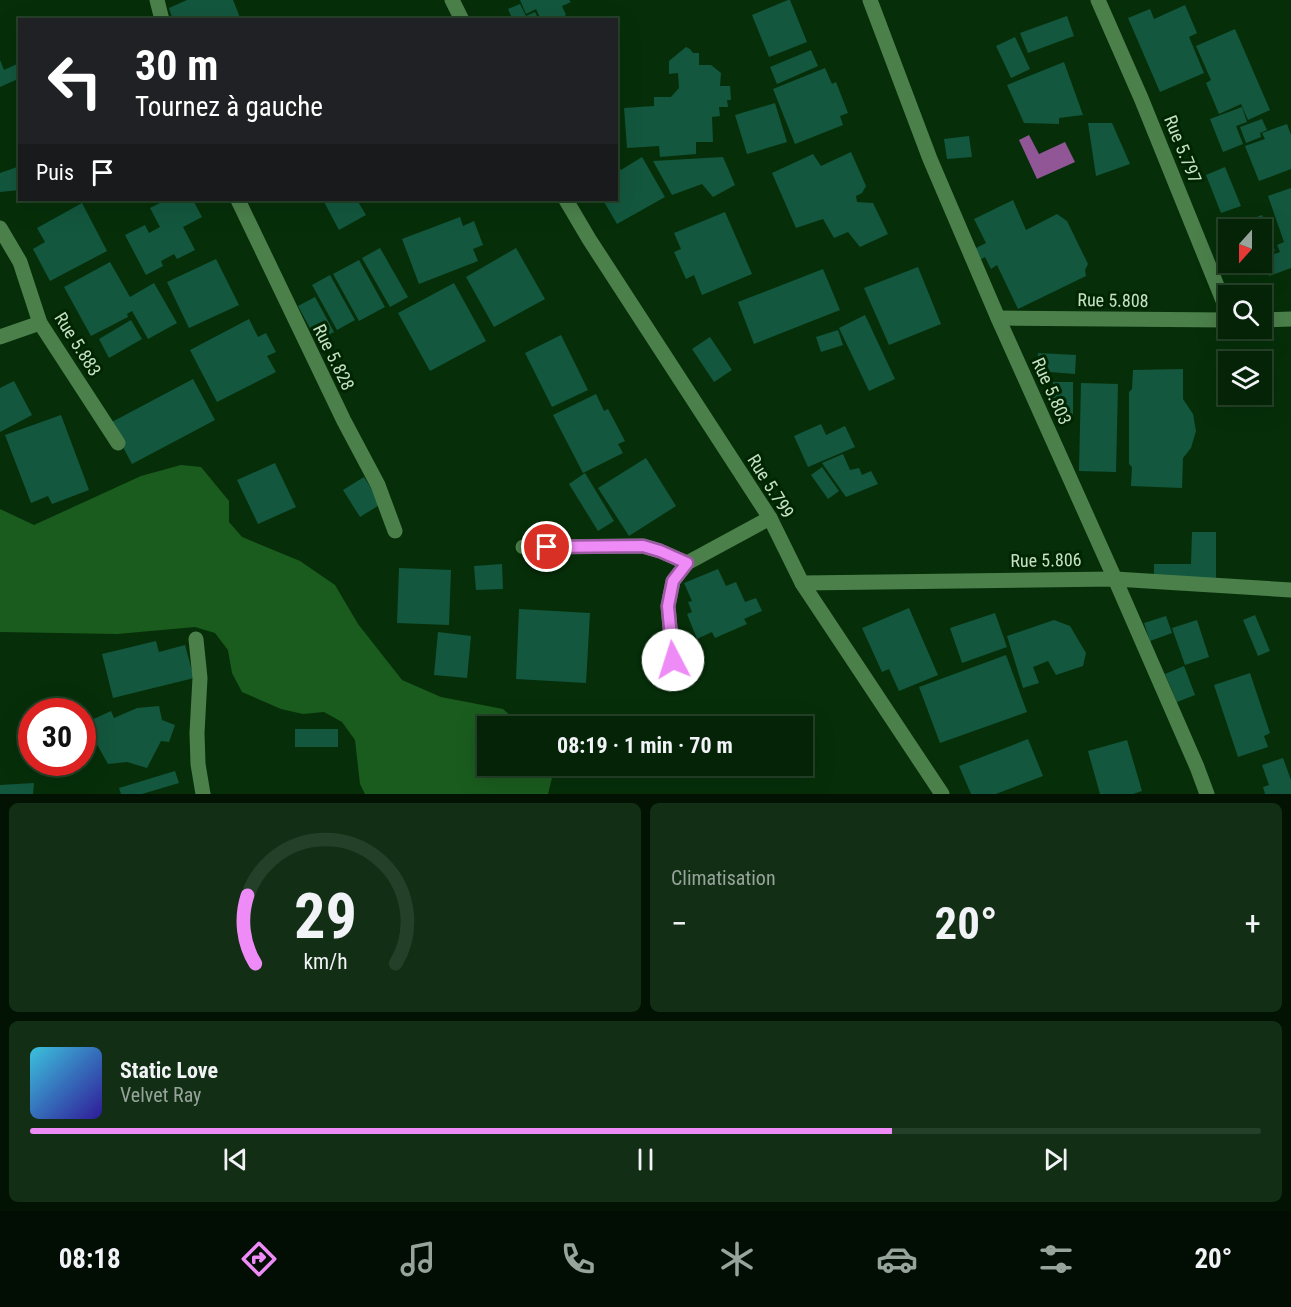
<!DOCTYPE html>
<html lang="fr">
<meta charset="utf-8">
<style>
:root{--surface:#042307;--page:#122f15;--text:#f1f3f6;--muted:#97a49b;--line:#254028;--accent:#ef8bf7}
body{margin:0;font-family:"Roboto Condensed",sans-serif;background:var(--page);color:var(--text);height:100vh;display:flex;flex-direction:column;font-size:22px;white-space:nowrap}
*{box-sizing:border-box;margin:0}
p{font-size:20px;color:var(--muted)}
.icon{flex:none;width:33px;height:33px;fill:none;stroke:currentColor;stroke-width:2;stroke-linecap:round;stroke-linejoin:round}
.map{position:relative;height:794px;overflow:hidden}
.panel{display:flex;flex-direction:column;gap:9px;padding:9px;background:#021304;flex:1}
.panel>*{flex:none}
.top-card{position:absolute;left:18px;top:18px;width:600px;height:183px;border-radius:0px;box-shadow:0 6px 24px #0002,0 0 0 2px var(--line);background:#202124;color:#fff;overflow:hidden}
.needle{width:39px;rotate:201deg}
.tools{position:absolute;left:1218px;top:219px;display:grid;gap:12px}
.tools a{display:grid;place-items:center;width:54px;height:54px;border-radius:0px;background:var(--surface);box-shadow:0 6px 24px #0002,0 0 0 2px var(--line);font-size:30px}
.speed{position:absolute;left:18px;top:698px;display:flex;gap:12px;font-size:30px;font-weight:700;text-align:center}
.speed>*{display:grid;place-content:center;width:78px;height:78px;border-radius:50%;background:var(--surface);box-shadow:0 6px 24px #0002,0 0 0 2px var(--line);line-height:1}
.speed .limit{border:9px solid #d22;background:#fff;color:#111}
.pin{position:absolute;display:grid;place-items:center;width:51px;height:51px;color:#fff;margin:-26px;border:3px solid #fff;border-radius:50%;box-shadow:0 2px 6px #0007}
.me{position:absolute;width:66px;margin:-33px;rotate:355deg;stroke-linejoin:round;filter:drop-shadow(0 0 4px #0008)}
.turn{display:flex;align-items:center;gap:21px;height:126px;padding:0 18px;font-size:27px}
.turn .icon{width:78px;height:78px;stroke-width:2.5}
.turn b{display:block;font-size:42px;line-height:51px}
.then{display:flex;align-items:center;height:57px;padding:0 18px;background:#0003;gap:12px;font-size:22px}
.big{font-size:45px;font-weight:700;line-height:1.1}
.panel .tile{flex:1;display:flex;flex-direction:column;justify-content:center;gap:9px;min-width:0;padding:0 21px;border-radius:9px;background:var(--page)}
.panel .dial{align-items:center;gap:0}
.dial svg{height:156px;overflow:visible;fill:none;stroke:var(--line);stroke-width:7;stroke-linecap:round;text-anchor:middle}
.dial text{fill:var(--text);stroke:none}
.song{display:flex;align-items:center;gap:18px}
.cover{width:72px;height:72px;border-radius:9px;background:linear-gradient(135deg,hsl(190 70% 55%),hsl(250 70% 35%))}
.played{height:6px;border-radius:3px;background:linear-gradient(90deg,var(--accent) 70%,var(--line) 70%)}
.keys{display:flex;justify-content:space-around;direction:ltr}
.heat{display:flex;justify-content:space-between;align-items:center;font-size:33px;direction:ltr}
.panel .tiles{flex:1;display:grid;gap:9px;grid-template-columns:1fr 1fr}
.tile:last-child{grid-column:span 2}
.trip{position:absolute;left:477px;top:716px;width:336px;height:60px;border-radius:0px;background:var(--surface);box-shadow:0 6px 24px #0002,0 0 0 2px var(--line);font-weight:700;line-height:60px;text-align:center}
.tab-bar{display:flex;height:96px;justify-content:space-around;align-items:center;background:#020e03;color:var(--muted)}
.tab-bar .icon{width:42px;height:42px}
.tab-bar .current{color:var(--accent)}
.tab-bar b{font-size:27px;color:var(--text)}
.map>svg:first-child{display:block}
.forest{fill:#1a5c1e}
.water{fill:#905695}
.building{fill:#13573e}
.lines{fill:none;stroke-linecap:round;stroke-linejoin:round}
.minor{stroke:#4b804b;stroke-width:15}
.route-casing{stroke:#9b5aa1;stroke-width:15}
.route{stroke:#ef8bf7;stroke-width:10}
.labels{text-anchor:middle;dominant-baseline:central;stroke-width:6;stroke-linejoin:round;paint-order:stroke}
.street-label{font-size:18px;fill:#c6e1c4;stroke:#002501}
</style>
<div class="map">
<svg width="1291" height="794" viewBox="0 0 1291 794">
<rect width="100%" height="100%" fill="#062f09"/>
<!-- forest -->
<polygon class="forest" points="181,465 201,467 229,501 229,522 242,537 300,561 335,585 358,624 402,680 441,697 503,709 522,726 488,726 488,765 546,765 552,778 548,794 365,794 360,784 355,740 342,722 324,712 303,714 281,709 242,692 232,673 228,650 215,633 195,627 117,634 0,632 0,509 34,525 141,476"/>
<!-- water -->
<polygon class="water" points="1029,135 1039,154 1065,142 1075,162 1037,179 1019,140"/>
<!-- building -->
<g class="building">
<polygon points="187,0 233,0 241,20 173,20 169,8"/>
<polygon points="520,0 569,0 571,2 562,6 566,15 557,20 541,20 536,9 526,14"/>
<polygon points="788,0 790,0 807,42 769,57 752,15"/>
<polygon points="520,4 526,16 535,12 539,20 513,20 508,9"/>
<polygon points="1185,5 1197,33 1189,37 1204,73 1160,92 1128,18 1150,9 1154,19"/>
<polygon points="1067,16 1074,36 1028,53 1020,33"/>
<polygon points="1235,29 1270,110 1248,120 1241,104 1219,114 1206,83 1211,80 1196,46"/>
<polygon points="1015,37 1030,69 1011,78 996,46"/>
<polygon points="686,47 690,49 693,53 699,53 699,65 711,65 721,73 720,86 730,86 731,100 727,100 728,107 719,107 720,116 712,117 713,142 696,142 696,154 660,157 659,146 627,148 624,108 654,106 654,97 671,97 679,88 678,73 669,74 669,61"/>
<polygon points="811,50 818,66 777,84 770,67"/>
<polygon points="0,60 4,70 17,64 20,70 20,78 0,87"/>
<polygon points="1064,62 1083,115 1059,118 1059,124 1024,123 1007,85"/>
<polygon points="825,68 832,84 836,82 848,113 840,116 843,125 795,144 773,89"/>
<polygon points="775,103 787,142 747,154 735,115"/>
<polygon points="1242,107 1247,122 1236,126 1243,144 1223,152 1210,119"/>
<polygon points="1262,119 1267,130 1260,133 1261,137 1246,143 1240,127"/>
<polygon points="1088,123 1112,123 1130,164 1096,176"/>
<polygon points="1287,124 1291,135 1291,169 1259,181 1245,146 1265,139 1262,133"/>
<polygon points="969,136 972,157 947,159 944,139"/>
<polygon points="851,152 866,186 862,193 856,196 857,202 873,203 888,234 860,247 848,232 834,238 823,219 796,228 772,173 813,154 821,166"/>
<polygon points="642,157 665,197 617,224 603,200 616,200 616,162 621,170"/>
<polygon points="723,157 735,185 713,197 702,184 672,195 653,161"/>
<polygon points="20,166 20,190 0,192 0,173"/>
<polygon points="1225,167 1241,206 1221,213 1206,175"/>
<polygon points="1291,188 1291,268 1269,276 1263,258 1280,252 1277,245 1284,242 1268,196"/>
<polygon points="166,200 193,200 202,217 183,227 195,250 177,259 174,254 161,261 163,266 146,275 125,235 145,225 149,233 160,227 150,208"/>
<polygon points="323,200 357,200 366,215 339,230"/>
<polygon points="1013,200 1026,230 1057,214 1067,221 1088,264 1085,270 1086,276 1018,309 997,265 991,269 985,257 976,262 970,251 986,243 974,219"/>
<polygon points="82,203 107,251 50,281 33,249 45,242 37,228"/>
<polygon points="725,212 752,274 702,295 694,275 686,279 674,252 681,249 674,233"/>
<polygon points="1262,215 1275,251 1262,256 1262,230 1233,230 1232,226"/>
<polygon points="460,217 463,226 474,221 483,245 473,249 478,261 419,284 402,239"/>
<polygon points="380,248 408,297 390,307 362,258"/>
<polygon points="516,248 545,299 494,327 466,277"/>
<polygon points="216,259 239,305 189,328 167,282"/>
<polygon points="359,260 385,307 359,321 333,274"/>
<polygon points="110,262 130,297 154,283 177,323 148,339 132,311 127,314 128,317 91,336 64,287"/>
<polygon points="918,267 941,324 889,345 864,288"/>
<polygon points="823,269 840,310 754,344 738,302"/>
<polygon points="330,275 355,320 337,330 312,285"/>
<polygon points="454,283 486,341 430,371 398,313"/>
<polygon points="315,297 334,332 317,341 298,306"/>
<polygon points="865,315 895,379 869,391 839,328"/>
<polygon points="249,319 258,337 266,333 276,352 267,356 276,372 217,402 190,350"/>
<polygon points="131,320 142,339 109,358 99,339"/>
<polygon points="838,330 843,345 821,352 816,337"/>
<polygon points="561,335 588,390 552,407 525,353"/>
<polygon points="710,337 732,370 714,382 692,349"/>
<polygon points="1038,353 1076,355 1075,374 1037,371"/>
<polygon points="1183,369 1183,399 1193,414 1196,431 1191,448 1183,458 1182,488 1131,486 1132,467 1129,464 1129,392 1132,389 1133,370"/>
<polygon points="193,379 215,420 132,464 110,423"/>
<polygon points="14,381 32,415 0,432 0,388"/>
<polygon points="1053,382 1073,382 1073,417 1052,416"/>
<polygon points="1081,383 1118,384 1116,472 1079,471"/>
<polygon points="596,394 604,411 608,409 625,441 618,444 623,453 583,473 553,415"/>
<polygon points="61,415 89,490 52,504 48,496 31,503 5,435"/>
<polygon points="821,424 826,435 845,426 855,447 808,467 794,436"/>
<polygon points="843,454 850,470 859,468 862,475 871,471 878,484 846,497 822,463"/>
<polygon points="646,458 676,506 629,536 598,488"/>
<polygon points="275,463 296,507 258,524 237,480"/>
<polygon points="822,467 839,491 828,499 811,475"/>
<polygon points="585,473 614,521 598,531 569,484"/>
<polygon points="364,477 381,504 360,517 343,490"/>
<polygon points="1192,532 1216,532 1216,584 1154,584 1154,564 1191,564"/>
<polygon points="502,564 503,589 476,590 474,566"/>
<polygon points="399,568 451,570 449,625 397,623"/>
<polygon points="718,569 726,586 736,582 745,602 756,598 762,611 744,619 747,624 715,638 712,632 697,639 687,614 692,612 688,602 692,601 684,583"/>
<polygon points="909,608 938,675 899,691 889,669 882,672 862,628"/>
<polygon points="519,609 590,613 586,683 516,679"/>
<polygon points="995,613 1007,647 962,663 950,628"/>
<polygon points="1255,615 1270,651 1258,656 1243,620"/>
<polygon points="1166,616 1172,633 1150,641 1144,623"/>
<polygon points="1054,620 1070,626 1086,653 1083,666 1056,675 1048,661 1033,667 1039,683 1023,688 1007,636"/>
<polygon points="1197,620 1209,657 1185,665 1172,628"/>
<polygon points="438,632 471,636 467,678 434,675"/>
<polygon points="156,641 159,652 185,645 194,678 113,698 102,654"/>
<polygon points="1006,655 1027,712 940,743 919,687"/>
<polygon points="1184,666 1195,695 1177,702 1165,674"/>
<polygon points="1250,673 1270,733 1264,736 1268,747 1238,757 1214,685"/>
<polygon points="159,706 162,720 175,725 169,742 161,741 147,768 127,762 108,764 85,723 111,711 114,718 137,708"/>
<rect x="295" y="729" width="43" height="18"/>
<polygon points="1028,739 1043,776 996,794 971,794 959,766"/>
<polygon points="1127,740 1142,791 1133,794 1100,794 1088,751"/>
<polygon points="1283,758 1291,780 1291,794 1265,794 1263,787 1269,785 1262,765"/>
<polygon points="175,771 179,783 142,794 121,794 119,788"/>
<polygon points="34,783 33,794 0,794 0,785"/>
</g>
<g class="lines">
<!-- minor -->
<g class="minor">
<polyline points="157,0 162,20"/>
<polyline points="452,0 462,20"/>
<polyline points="870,0 930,159 998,318 1115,579 1197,767 1207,794"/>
<polyline points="1098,0 1141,98 1228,313"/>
<polyline points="238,200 344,421 378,485 395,531"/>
<polyline points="566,200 589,239 770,518 802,583 942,794"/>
<polyline points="0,228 20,262 40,323 118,443"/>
<polyline points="998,318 1228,320"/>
<polyline points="1262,320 1291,319"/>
<polyline points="0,337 40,323"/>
<polyline points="523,547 643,546 660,551 687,563"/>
<polyline points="802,583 1115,579 1291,590"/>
<polyline points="196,639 200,678 197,733 198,764 203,794"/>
<polyline points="673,660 668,606 673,581 687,563 770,518"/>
</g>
</g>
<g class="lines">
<defs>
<polyline id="route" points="547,547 643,546 660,551 687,563 673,581 668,606 673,660"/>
</defs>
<!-- route casing -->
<use href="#route" class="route-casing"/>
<!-- route -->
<use href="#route" class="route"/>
</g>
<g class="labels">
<!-- street labels -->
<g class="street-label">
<text transform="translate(1183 149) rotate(68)">Rue 5.797</text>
<text transform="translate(1113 300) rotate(1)">Rue 5.808</text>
<text transform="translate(78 344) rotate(58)">Rue 5.883</text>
<text transform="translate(334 357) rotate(64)">Rue 5.828</text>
<text transform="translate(1052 391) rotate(66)">Rue 5.803</text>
<text transform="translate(771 486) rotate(58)">Rue 5.799</text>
<text transform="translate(1046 560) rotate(-1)">Rue 5.806</text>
</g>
</g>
</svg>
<div class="tools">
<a><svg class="needle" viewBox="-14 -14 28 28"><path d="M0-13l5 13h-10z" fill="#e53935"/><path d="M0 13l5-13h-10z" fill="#97a49b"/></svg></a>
<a><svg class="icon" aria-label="search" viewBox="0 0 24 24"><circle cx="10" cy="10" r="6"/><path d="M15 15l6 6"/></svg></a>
<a><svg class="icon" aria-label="layers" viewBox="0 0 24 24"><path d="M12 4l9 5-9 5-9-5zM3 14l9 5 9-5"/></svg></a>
</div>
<div class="speed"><div class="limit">30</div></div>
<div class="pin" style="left:547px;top:547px;background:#d93025"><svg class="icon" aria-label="arrive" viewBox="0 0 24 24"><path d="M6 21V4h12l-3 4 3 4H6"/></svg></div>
<svg class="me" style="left:673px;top:660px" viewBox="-20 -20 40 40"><circle r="19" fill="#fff"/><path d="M0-13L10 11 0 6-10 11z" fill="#ef8bf7"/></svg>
<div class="trip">08:19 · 1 min · 70 m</div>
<div class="top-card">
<div class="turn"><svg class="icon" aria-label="left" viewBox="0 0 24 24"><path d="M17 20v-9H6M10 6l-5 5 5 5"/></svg><div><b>30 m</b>Tournez à gauche</div></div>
<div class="then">Puis<svg class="icon" aria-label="arrive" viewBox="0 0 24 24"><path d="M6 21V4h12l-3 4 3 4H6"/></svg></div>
</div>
</div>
<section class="panel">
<div class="tiles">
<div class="tile dial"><svg viewBox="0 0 100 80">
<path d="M14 69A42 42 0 1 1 86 69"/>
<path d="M14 69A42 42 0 0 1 10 34" stroke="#ef8bf7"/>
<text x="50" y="56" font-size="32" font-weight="700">29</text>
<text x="50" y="72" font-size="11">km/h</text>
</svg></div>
<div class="tile"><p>Climatisation</p>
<div class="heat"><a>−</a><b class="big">20°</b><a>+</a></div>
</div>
<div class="tile">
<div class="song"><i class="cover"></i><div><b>Static Love</b><p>Velvet Ray</p></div></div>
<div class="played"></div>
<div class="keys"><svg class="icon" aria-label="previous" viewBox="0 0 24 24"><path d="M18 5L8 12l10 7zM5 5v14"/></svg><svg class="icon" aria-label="pause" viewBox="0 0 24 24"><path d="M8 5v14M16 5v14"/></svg><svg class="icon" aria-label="next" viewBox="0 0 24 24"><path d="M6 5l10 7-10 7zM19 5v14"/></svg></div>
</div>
</div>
</section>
<nav class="tab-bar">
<b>08:18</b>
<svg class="icon current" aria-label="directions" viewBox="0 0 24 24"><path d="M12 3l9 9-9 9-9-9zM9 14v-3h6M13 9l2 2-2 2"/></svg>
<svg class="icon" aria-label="music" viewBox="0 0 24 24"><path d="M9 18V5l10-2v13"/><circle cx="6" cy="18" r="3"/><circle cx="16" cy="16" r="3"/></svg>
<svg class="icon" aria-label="phone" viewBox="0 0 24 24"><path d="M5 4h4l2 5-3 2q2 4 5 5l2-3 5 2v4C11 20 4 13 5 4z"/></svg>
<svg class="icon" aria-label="climate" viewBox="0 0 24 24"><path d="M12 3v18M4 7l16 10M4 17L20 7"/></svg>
<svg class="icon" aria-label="car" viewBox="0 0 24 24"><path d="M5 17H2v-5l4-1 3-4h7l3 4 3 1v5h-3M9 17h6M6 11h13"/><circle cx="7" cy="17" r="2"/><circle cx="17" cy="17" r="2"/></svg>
<svg class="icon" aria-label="filters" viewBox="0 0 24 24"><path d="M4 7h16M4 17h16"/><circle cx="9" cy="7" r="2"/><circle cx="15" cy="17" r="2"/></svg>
<b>20°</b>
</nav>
